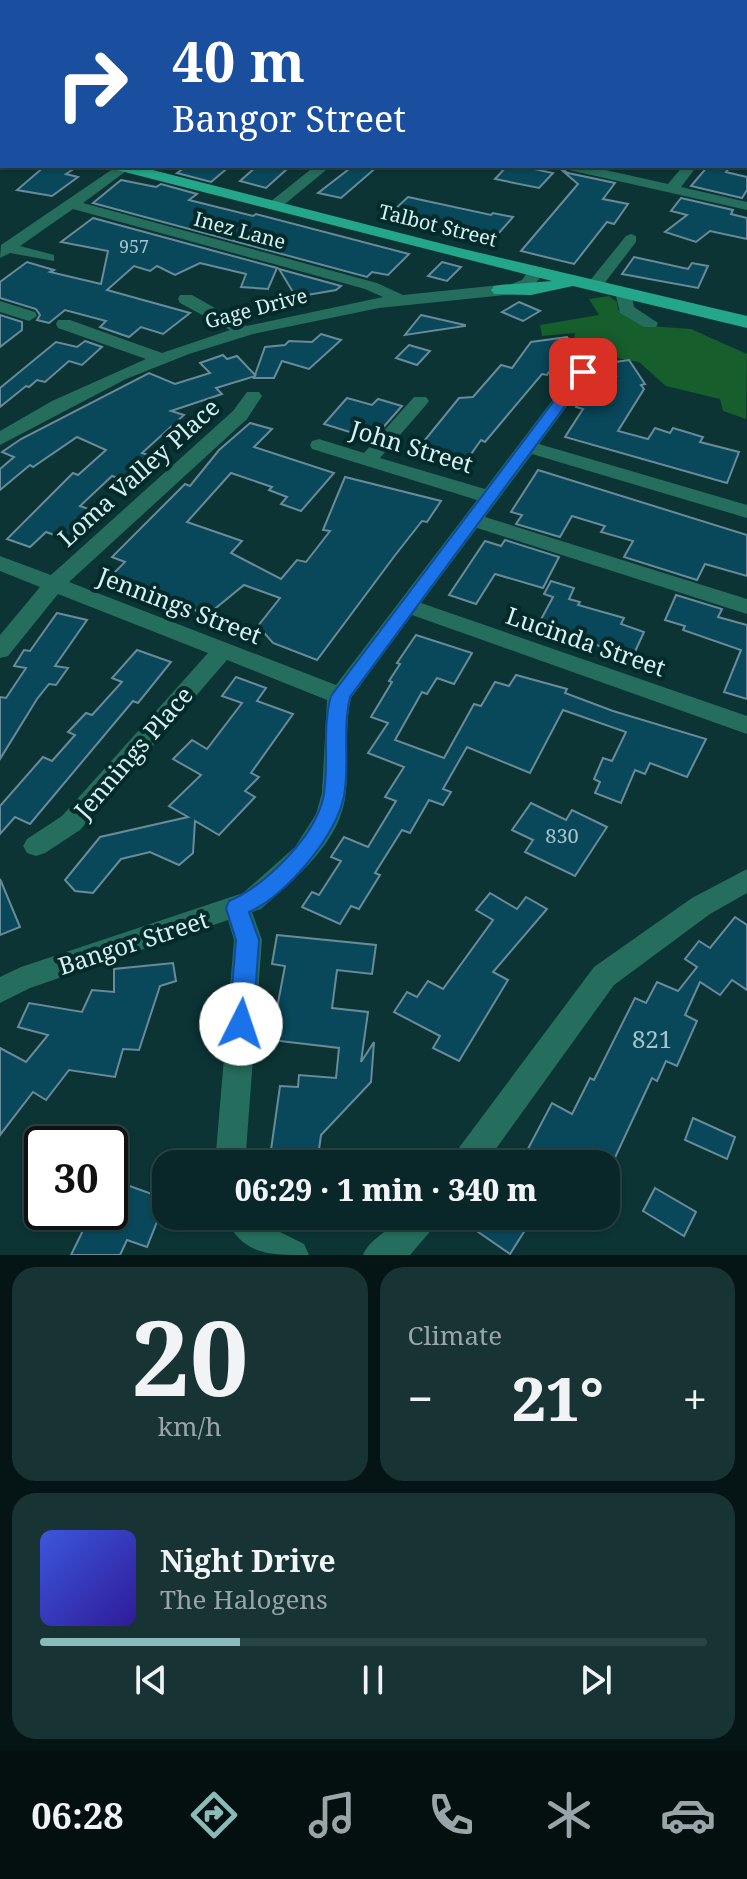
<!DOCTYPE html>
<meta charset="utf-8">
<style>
:root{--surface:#092728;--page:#173334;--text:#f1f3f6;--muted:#99a5a8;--line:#294445;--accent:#8bbbb9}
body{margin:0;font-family:"Noto Serif",serif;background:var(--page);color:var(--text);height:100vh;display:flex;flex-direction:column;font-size:30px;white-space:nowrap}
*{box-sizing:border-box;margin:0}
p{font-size:26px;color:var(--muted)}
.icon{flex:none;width:44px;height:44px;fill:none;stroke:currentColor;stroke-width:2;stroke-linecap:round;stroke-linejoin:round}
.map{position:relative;height:1255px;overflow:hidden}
.details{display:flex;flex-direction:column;gap:12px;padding:12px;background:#051516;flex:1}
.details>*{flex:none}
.hud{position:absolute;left:0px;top:0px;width:748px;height:168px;box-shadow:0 2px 6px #0004,0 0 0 2px var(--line);background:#1a4fa0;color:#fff;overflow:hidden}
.speed{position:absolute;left:24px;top:1126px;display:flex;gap:16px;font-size:40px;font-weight:700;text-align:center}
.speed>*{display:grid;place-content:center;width:104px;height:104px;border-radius:50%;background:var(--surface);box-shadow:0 2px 6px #0004,0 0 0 2px var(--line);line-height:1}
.speed .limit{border:4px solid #111;border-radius:12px;background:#fff;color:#111}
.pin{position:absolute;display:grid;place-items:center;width:68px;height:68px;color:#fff;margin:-34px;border-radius:16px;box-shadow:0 4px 12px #0006}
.me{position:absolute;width:88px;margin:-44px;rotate:4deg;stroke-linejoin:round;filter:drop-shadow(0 0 6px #0008)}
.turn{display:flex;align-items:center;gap:28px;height:168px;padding:0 40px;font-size:36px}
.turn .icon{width:104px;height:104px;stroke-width:2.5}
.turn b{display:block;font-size:56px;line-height:68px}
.big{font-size:60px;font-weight:800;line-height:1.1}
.details .card{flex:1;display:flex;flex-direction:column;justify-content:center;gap:12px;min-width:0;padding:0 28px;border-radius:24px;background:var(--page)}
.details .dial{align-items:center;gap:0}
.dial b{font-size:104px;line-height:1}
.song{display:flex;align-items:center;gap:24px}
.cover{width:96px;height:96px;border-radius:12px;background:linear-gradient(135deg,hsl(230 70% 55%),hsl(250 70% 35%))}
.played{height:8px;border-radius:4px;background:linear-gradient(90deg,var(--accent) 30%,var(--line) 30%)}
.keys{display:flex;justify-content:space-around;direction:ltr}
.heat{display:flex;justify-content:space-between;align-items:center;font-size:44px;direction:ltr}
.details .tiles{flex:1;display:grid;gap:12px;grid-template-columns:1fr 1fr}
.card:last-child{grid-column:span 2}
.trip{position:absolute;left:152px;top:1150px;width:468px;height:80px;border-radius:24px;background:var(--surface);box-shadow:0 2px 6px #0004,0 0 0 2px var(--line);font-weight:800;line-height:80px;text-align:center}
.tabs{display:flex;height:128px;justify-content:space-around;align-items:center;background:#041010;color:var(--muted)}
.tabs .icon{width:56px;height:56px}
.tabs .on{color:var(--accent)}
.tabs b{font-size:36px;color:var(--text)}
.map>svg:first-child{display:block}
.green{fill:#165e2b}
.building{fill:#09485b;stroke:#698b99;stroke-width:2}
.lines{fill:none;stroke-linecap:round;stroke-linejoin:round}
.minor{fill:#256d5c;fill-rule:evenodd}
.major{fill:#23a68a;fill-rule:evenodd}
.route{fill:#1a73e8;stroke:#114b97;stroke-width:2}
.labels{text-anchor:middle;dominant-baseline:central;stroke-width:8;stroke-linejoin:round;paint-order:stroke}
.far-number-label{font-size:18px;fill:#a6c5ca}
.far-street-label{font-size:20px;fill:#daefef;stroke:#012a2b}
.number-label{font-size:20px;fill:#a6c5ca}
.street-label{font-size:24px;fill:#daefef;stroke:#012a2b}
.near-number-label{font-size:24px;fill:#a6c5ca}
</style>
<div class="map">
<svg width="747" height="1255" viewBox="0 0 747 1255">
<rect width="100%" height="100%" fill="#0c3435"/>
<!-- green -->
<polygon class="green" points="609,296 617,302 618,310 649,326 691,329 747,354 746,419 723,411 720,399 666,386 639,362 617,358 597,365 572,359 575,333 542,336 540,325 599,315 589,299"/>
<!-- building -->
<g class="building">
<polygon points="45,166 78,166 66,174 78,177 52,196 17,190"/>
<polygon points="187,166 230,166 211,182 177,173"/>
<polygon points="257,166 272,166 287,169 266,188 240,181"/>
<polygon points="353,166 378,166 341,198 318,193"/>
<polygon points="507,166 520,166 553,173 539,188 495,179"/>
<polygon points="557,166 568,173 615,183 603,199 628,204 614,224 607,222 574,264 521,251 578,184"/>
<polygon points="708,166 730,166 726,172 747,177 747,190 742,198 691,186"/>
<polygon points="121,180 156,187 161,184 197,194 189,200 253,216 256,214 409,254 388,275 372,272 367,277 93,203"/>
<polygon points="408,197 491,215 493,213 513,217 490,243 441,230 447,224 393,211"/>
<polygon points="681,198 733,210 731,214 747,218 747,239 710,231 696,242 665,232 687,215 671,211"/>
<polygon points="93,218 277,268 268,289 241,287 246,274 200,263 175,275 157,266 150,271 134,266 107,290 190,313 163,334 141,327 129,337 100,327 106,321 65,310 49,323 37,320 40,315 36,309 0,298 0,282 27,262 54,270 50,272 101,284 108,251 61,242"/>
<polygon points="634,257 688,269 692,263 708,266 698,288 622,274"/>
<polygon points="442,262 461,267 447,281 428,276"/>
<polygon points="279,269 341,286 336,290 296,297"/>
<polygon points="519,302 540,311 523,321 502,312"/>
<polygon points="0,315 22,322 22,330 0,347"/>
<polygon points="421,315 465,325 465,326 405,335"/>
<polygon points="321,334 341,340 309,369 282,361 274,378 254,378 255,376 216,388 222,394 171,411 184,415 142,453 154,457 129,482 112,476 80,506 97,512 68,540 46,532 30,547 7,539 73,473 78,475 106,450 77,437 33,467 30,465 0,490 0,469 14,457 2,452 21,439 149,373 175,384 210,373 200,363 223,355 227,359 237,356 255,375 265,347 285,345 289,341 312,342"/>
<polygon points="567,337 573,346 560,361 557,360 547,375 542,374 485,442 481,440 464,464 416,451 459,398 473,397 501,365 512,368 531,342"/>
<polygon points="85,341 102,347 82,365 69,361 45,382 37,380 29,387 26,386 0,407 0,388 56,342 77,347"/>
<polygon points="409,345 430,351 417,365 396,358"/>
<polygon points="629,360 645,384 641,385 644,389 618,431 648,439 655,428 670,433 673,428 703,437 700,442 739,452 727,483 565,437 583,409 576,407 594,380 616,376 607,363"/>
<polygon points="347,398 372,405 378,399 402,406 379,432 372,430 366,437 324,424"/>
<polygon points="250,423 272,429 254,447 334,473 301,511 281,504 287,497 269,490 272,487 231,473 187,522 242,541 231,553 281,579 297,560 306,562 330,531 323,530 345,477 441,501 427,522 422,521 396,554 317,660 273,643 258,626 280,598 244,585 206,616 168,595 165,598 110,577 125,562 112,557 185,484 190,486 219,450"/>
<polygon points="538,470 747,535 747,576 705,564 697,580 624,557 633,541 601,532 605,526 572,516 560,537 516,524 522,515 511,512"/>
<polygon points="505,540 559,557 543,588 495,574 476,604 449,595 485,541 501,546"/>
<polygon points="551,581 574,588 569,599 580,602 578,605 624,618 621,624 644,632 633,656 537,627 553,597 544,594"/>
<polygon points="676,595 722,609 718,617 747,625 747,699 724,692 741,650 683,630 685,626 665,620"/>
<polygon points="57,613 87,620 55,666 68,668 56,685 49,684 37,699 0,759 0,697 6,698 26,668 14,666 24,650 30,651"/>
<polygon points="416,635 472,653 454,684 437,678 427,694 422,692 395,740 444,758 474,704 481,706 495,682 509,686 516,675 567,689 565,693 613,711 706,739 687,777 650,763 645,774 635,770 621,803 595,793 600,782 594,779 603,758 612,761 626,732 563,710 530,773 467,747 443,789 451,792 443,805 429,800 410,833 402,830 375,873 380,875 359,909 351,906 340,924 302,907 312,892 319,895 341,861 331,857 344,837 368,847 396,801 385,797 404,767 368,753 388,723 371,717 392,682 389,681 400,664 397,663"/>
<polygon points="137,650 171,662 138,703 133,701 30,824 15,817 0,834 0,806 43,757 52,761 75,735 68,732 86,713 92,715 122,682 112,678"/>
<polygon points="236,677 266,688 257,701 293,714 251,773 259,777 245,791 255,797 219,835 195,821 193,853 179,865 150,852 121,859 93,893 75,891 65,880 100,837 188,817 169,806 201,775 173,759 192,740 207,749 242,703 222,696"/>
<polygon points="531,803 566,820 572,810 607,827 575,876 525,852 533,840 512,830"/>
<polygon points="0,879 20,927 0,935"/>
<polygon points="490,893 517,909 526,897 547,909 493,972 508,980 459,1061 433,1048 440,1036 394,1012 407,992 417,997 428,981 443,989 493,920 476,910"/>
<polygon points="735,917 747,925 747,990 732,980 720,995 700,982 685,1015 697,1021 677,1066 666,1061 657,1081 652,1078 612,1164 520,1164 552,1103 572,1114 590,1078 594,1080 635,998 646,1003 657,982 678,991 697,967 685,959 699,941 710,948"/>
<polygon points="277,935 376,945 372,974 337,970 332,1008 368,1012 361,1062 374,1042 371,1082 321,1135 317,1164 269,1164 280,1086 298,1087 299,1075 336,1078 339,1048 271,1040 285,966 272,964"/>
<polygon points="173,963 176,981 160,986 139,1050 123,1049 115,1077 69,1070 46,1100 33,1092 0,1135 0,1048 26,1062 48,1035 18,1027 29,1003 82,1012 92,990 114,992 114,969"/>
<polygon points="693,1118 735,1137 727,1159 685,1140"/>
<polygon points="110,1179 166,1199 147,1247 127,1240 120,1255 71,1255 92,1212 110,1212"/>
<polygon points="655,1188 696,1212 684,1236 643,1211"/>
<polygon points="478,1216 534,1216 510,1254 471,1227"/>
</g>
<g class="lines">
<!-- minor -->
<g class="minor">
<polygon points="631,0 652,0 654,2 633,2"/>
<rect x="746" y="16" width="1" height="8"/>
<polygon points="2,38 2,46 0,47 0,39"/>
<polygon points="746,47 747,48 747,56 746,55"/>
<polygon points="747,89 747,99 746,99 746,89"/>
<rect x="746" y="117" width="1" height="9"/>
<polygon points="746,158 747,158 747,166 745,166"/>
<polygon points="117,166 133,166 83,203 377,283 403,295 511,284 522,280 530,269 542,269 544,272 534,286 514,294 379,308 253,334 189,354 126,379 0,445 0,431 52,401 146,359 58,328 56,324 58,320 70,320 162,353 230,330 180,303 178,299 180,295 192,295 247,326 383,297 365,289 73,209 20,246 54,255 54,261 10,253 0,258 1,245"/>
<polygon points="315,166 331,166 280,208 270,208 270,202"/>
<polygon points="562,166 588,166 668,184 683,166 697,166 681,187 747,202 747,210 569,170"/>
<polygon points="631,234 636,236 636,242 600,289 588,289 588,283 626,236"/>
<polygon points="623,287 631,292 634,307 658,323 656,327 644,327 620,313 615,292"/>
<polygon points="0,301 35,312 37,316 29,321 0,312"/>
<path d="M583,367l9,5 -53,72 208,61v13l-215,-64 -47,63 262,82v15l-270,-86 -56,75 326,113v18l-335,-119 -61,83c-7,31 -2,62 -5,93 -4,51 -50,86 -85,118l-9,3 10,28 -17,224h-30l19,-224 -6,-20 -198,68 -30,15v-26l21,-10 222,-74 52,-46 21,-33 6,-21 5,-93 -100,-40 -147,170 -35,23 -9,3 -9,-3 -4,-7 4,-7 35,-23 146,-163 -150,-59 -50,62 -8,2v-23l40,-48 -40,-16v-15l51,19 182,-164 14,-19h12l3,4 -15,23 -178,163 267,103 141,-185 -165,-51 -2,-4 2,-4 7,-2 45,14 50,-56h12l3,4 -3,4 -46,53 105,31 92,-121z"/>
<polygon points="747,869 747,893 710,914 614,985 485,1164 451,1164 455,1153 594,967 692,898"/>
<path d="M224,1216h35l5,8 40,20 5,11c-43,0 -66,0 -85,-39z"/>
<path d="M402,1216h37l-5,11 -24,28h-47c7,-17 27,-24 39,-39z"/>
</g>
<!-- major -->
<g class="major">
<polygon points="0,75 2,75 0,84"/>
<polygon points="0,130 2,131 2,141 0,140"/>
<polygon points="111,166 137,166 455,247 747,316 747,328 573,286 531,295 494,294 491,290 494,286 500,285 552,281 113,169"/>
</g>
</g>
<!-- route -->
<path class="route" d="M583,367l7,5 -2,3 -238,322c-8,33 0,66 -6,99 -8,40 -58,100 -95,116l10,28 -6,84 -3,8 -9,3 -8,-3 -4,-8 7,-84 -10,-32 3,-7c37,-16 88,-66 95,-107 5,-33 -2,-66 7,-98l247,-327z"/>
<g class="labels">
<!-- far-number labels -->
<g class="far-number-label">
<text x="134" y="246">957</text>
</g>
<!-- far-street labels -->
<g class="far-street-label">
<text transform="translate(438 225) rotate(14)">Talbot Street</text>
<text transform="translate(240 230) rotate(15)">Inez Lane</text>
<text transform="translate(256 308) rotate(-15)">Gage Drive</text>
</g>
<!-- number labels -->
<g class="number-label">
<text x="562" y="835">830</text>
</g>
<!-- street labels -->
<g class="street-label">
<text transform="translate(412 446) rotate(17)">John Street</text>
<text transform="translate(138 472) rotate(-42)">Loma Valley Place</text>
<text transform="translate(180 605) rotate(21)">Jennings Street</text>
<text transform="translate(586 641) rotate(19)">Lucinda Street</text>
<text transform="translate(133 752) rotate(-49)">Jennings Place</text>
<text transform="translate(133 942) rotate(-18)">Bangor Street</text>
</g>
<!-- near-number labels -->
<g class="near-number-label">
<text x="652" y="1038">821</text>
</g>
</g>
</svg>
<div class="speed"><div class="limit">30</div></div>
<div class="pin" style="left:583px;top:372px;background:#d93025"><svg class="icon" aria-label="arrive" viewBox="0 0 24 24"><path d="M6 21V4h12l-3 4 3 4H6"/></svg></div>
<svg class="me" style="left:241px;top:1024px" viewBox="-20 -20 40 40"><circle r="19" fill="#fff"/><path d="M0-13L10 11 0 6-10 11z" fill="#1a73e8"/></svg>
<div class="trip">06:29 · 1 min · 340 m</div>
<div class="hud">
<div class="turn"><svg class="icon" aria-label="right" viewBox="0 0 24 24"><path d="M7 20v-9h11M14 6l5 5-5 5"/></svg><div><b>40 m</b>Bangor Street</div></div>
</div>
</div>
<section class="details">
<div class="tiles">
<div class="card dial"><b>20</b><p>km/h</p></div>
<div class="card"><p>Climate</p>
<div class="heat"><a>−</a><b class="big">21°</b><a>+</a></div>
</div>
<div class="card">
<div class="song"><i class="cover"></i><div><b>Night Drive</b><p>The Halogens</p></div></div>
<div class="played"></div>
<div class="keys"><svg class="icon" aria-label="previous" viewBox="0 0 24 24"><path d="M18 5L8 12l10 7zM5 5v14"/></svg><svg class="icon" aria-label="pause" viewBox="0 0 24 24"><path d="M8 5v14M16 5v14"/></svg><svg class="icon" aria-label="next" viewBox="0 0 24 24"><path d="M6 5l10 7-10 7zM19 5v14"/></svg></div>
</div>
</div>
</section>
<nav class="tabs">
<b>06:28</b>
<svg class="icon on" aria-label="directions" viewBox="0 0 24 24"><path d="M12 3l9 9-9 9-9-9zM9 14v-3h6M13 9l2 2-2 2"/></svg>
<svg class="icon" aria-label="music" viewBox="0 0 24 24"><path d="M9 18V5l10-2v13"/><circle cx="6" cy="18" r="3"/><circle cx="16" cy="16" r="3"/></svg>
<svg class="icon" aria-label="phone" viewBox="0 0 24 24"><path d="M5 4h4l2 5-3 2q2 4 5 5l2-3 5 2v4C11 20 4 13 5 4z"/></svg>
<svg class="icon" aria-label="climate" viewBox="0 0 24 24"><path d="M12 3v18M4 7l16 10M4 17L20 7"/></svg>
<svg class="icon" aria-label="car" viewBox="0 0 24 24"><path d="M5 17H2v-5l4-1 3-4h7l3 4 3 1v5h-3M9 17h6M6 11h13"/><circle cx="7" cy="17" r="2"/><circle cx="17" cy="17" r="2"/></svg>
</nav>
